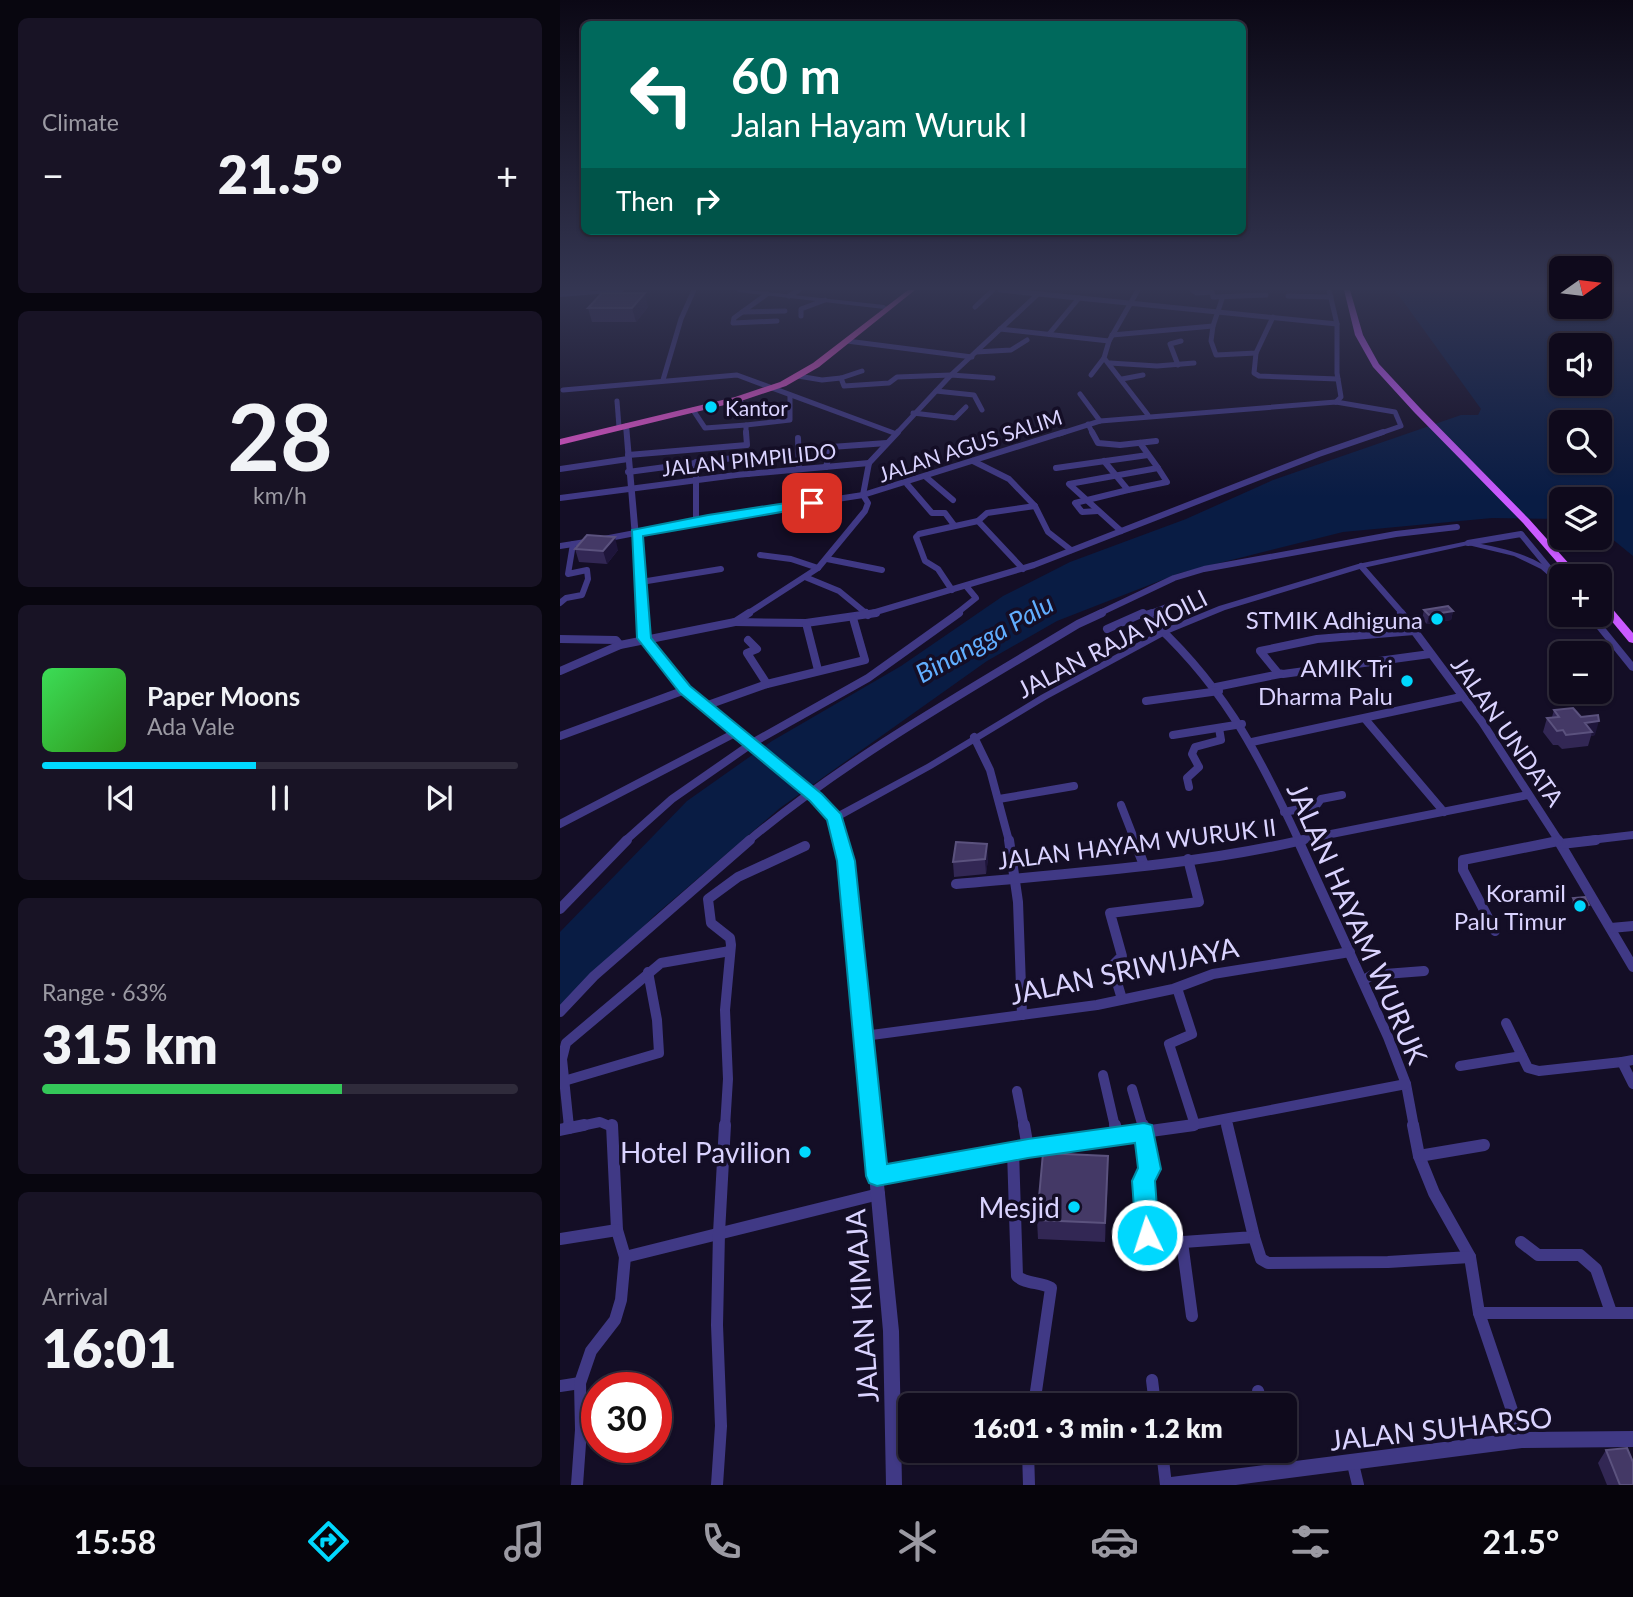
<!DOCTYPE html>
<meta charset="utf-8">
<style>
:root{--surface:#0f0a1c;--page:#181325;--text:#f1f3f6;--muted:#9b9aa3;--line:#2f2b3b;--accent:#00d8fe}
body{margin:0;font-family:Lato,sans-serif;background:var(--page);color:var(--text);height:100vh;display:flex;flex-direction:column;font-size:26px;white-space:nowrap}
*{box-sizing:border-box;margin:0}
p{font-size:23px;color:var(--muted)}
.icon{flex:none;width:38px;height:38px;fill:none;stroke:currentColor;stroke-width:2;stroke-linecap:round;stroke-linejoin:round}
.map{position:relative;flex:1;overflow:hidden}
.drawer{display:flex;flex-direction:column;gap:18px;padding:18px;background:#08060f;width:560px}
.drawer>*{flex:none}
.banner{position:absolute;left:21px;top:21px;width:665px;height:214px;border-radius:10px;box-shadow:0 2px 5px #0004,0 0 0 2px var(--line);background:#00695c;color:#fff;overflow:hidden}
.needle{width:46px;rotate:76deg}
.fabs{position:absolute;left:989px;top:256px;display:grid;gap:14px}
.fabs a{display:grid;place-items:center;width:63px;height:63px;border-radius:10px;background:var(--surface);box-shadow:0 2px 5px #0004,0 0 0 2px var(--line);font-size:35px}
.speed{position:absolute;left:21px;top:1372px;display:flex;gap:14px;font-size:35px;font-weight:700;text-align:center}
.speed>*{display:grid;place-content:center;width:91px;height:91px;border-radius:50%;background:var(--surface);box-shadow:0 2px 5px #0004,0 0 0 2px var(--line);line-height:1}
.speed .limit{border:10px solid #d22;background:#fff;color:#111}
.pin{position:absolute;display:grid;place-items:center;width:60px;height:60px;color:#fff;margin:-30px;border-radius:14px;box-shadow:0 4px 10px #0006}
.me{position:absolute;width:77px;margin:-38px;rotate:356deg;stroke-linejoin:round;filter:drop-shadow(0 0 5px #0008)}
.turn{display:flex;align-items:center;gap:24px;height:147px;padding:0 35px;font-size:32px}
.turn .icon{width:91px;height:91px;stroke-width:2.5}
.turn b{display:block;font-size:49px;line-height:60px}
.then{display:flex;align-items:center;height:66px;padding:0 35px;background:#0003;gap:14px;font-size:26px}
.big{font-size:52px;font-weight:800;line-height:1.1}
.drawer .widget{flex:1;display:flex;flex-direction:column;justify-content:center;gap:10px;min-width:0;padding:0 24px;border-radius:10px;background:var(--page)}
.drawer .dial{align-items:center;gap:0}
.dial b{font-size:91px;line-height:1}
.song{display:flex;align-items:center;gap:21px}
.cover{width:84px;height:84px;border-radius:10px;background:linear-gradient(135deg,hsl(130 70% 55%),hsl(110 70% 35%))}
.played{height:7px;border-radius:4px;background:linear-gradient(90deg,var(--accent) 45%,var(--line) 45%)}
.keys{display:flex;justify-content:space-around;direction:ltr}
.heat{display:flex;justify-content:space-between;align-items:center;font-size:38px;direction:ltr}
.charge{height:10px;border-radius:5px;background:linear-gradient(90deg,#34c759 63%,var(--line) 0)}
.trip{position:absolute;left:338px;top:1393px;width:399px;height:70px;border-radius:10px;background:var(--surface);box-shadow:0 2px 5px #0004,0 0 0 2px var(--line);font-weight:800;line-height:70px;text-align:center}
.tabs{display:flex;height:112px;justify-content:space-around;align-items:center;background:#06040b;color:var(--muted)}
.tabs .icon{width:49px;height:49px}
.tabs .on{color:var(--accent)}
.tabs b{font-size:32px;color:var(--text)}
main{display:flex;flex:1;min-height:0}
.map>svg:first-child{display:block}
.water{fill:#091c44;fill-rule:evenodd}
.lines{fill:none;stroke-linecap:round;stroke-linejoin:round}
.minor-far4{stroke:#403985;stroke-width:5}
.minor-far3{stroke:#403985;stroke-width:6}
.minor-far2{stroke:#403985;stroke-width:8}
.minor-far1{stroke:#403985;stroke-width:10}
.minor{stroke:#403985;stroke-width:12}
.tertiary{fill:#403985;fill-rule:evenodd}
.primary{fill:#ca5aff;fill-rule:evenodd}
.trunk{fill:#e454cc;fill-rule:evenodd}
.tertiary-bridge{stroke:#403985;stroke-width:10}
.wall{fill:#322754}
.shaded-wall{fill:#1e153a}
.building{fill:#443966;stroke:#5b527e;stroke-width:2}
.route{fill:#00d8fe;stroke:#008ca5;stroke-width:2}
.poi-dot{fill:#00d8fe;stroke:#140e26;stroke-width:2.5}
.labels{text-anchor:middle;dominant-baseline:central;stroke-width:7;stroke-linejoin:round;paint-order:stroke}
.far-poi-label{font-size:21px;fill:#dad3ff;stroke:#140e26;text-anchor:start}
.far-street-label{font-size:21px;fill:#dad3ff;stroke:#140e26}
.poi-label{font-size:24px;fill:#dad3ff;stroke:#140e26;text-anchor:end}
.street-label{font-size:24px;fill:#dad3ff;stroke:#140e26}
.water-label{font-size:26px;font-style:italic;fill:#61aeff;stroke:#140e26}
.near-street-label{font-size:28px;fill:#dad3ff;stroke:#140e26}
.near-poi-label{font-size:28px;fill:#dad3ff;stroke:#140e26;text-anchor:end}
</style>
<main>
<section class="drawer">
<div class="widget"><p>Climate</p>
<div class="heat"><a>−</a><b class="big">21.5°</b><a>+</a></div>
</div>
<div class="widget dial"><b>28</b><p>km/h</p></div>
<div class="widget">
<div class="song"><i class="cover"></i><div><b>Paper Moons</b><p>Ada Vale</p></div></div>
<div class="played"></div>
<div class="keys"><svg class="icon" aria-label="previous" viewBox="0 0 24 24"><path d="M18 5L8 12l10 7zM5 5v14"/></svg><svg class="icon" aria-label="pause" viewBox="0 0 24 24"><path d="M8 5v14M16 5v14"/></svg><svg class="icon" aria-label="next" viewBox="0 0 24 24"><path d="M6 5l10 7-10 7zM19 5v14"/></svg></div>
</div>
<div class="widget"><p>Range · 63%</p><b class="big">315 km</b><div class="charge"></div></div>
<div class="widget"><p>Arrival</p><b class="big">16:01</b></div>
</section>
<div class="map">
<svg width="1073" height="1485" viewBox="0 0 1073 1485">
<rect width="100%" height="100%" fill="#140e26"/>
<!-- water -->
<path class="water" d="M835,290h166v16h39v-16h33v266l-33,-27v-30h-39v20l-69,-1 -149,14 -163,41 -123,48 -70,40 -207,147 -126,108 -94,94v-78l127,-131 85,-60 129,-75 102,-70 67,-34 116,-43 87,-39 188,-65h17l3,-6zM1001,345h39v38h-39zM1001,422h39v38h-39z"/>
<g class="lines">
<!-- minor-far4 -->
<g class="minor-far4">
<polyline points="440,290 777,324"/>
<polyline points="578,290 549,341 544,358 588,415"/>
<polyline points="632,290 637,293 652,292 653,297 706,295"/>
<polyline points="769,290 777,324 777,373 781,397 776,402"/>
<polyline points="0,292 28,290"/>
<polyline points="207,294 174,318 173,323 217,321"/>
<polyline points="229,296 239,290"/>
<polyline points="728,296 771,297"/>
<polyline points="415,307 433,290"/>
<polyline points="182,312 225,311"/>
<polyline points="241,316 241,309 265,300"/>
<polyline points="653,326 651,341 656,355 696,353 713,317"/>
<polyline points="440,329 549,341"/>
<polyline points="489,334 519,298"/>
<polyline points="552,335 653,326 662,299"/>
<polyline points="287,341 412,357"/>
<polyline points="416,352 451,350 467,340"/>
<polyline points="696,353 694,373 699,376 778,379"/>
<polyline points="550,363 597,366 634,363"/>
<polyline points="618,365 610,344 621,341"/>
<polyline points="531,375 544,358"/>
<polyline points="238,376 262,380 281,378 284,386 329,383 337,377 391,375 433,378"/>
<polyline points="281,378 302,371"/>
<polyline points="562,379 583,375"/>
<polyline points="103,380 121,319 134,290"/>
<polyline points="3,390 177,375 334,433"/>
<polyline points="376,391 414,395 422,410"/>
<polyline points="520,394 540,421"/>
<polyline points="178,399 190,411"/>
<polyline points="57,401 59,427"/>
<polyline points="133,410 145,428 186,425 186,434"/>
<polyline points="353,413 395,418 406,407"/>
<polyline points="528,424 533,434"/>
<polyline points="186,425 230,420 230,395"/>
<polyline points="336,434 391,375 478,294"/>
<polyline points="499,434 540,421 776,402 835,412 841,426 818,434"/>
</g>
<!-- minor-far3 -->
<g class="minor-far3">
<polyline points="532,432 538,443 560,445 596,441"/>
<polyline points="238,438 239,469"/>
<polyline points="68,455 187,445 186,432"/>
<polyline points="544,461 568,490 607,482 598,468"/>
<polyline points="136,462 136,521"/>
<polyline points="266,467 271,447 327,443"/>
<polyline points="496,468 588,455"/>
<polyline points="0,469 68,459"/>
<polyline points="68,472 188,456 188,474"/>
<polyline points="366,477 393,500"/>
<polyline points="347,484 372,513 385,513 394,525"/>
<polyline points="0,498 176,475 309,463"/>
<polyline points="475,506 488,532 511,550"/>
<polyline points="538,511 522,512 515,503 568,490"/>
<polyline points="418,521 463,569"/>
<polyline points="561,531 509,484 598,468 580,443"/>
<polyline points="44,539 148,519 303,495 504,432"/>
<polyline points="908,543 961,534 993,573"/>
<polyline points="0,546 32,541"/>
<polyline points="200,555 231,559 258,568"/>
<polyline points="267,559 322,570"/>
<polyline points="801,566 843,614"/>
<polyline points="245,577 279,591 307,614"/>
<polyline points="81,582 161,569"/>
<polyline points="392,590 378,569 365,561 356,537 359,534 418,521 427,513 475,506 449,479 413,461"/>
<polyline points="0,603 6,598 22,595 28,579 27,570 8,574 13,544"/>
<polyline points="187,614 258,568 305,511 308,503 303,495 309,463 338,432"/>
<polyline points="309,614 474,565 759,454 823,432"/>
<polyline points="396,614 416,598 406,586"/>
<polyline points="538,614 614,578 644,569 836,534 897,527"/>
<polyline points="580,614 585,614"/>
<polyline points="588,614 612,605"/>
</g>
<!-- minor-far2 -->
<g class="minor-far2">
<polyline points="306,613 308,615"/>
<polyline points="841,613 922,722 999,841"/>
<polyline points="586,615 592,613"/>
<polyline points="175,622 246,623 316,613"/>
<polyline points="246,623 258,670"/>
<path d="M547,629l36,-16c77,67 114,137 156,228"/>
<polyline points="854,631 757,639 700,651 718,673 723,674 870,654"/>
<polyline points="0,639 56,640 60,645"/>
<polyline points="188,640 197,649 187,653 207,684"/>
<polyline points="0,671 60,645 175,622 189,613"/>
<polyline points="656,687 720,674"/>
<polyline points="586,701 659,691"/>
<polyline points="145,706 207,684 305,660 293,618"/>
<polyline points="805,719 884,812"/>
<polyline points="613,735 682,724"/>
<polyline points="0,736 125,690"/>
<polyline points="414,737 430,770 449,841"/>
<polyline points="692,742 901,697"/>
<polyline points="629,787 627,778 639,767 632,754 635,747 661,740 659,728"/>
<polyline points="439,799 514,786"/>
<polyline points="561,805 575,841"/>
<polyline points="724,812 756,806 761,799 782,795"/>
<polyline points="0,824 175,733"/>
<polyline points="65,841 112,799 194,742 308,678 399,613"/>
<path d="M188,841c101,-84 217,-149 330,-217l24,-11"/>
<polyline points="736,841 968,795"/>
<polyline points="1022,841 1073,835"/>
</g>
<!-- minor-far1 -->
<g class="minor-far1">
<polyline points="449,840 458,902 462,1015"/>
<polyline points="574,840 584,865"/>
<polyline points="738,840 828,1037 846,1084 854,1127"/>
<polyline points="998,840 1073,967"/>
<polyline points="1001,844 1036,840"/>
<path d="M396,884c116,-11 234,-18 347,-44"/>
<polyline points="0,909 67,840"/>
<polyline points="1051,928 1073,926"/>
<polyline points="935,931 903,870 903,860 998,841"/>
<polyline points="804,980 812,975 864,971"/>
<polyline points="617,988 632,1034 609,1044 635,1125"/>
<polyline points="562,999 552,966 562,956 550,913 639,902 628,859"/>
<polyline points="0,1012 34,976 190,840"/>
<polyline points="946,1023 968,1068 979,1071 1062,1062"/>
<polyline points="304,1036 537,1005 613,989 653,974 790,952"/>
<polyline points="1073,1060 1062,1062 1073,1084"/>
<polyline points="900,1066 962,1056"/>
<polyline points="543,1075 555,1127"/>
<polyline points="4,1081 99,1053 97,1020 88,972"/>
<polyline points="572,1089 583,1127"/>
<polyline points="457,1091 464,1127"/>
<polyline points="666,1119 668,1127"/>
<polyline points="9,1127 2,1059 6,1043 101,963 170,951"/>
<polyline points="16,1127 40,1122 52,1127"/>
<polyline points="165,1127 168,1079 165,1010 171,945 170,938 151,923 148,899 178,877 245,846"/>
<polyline points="622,1127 846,1084"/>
</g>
<!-- minor -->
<g class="minor">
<polyline points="9,1125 9,1128"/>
<polyline points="52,1125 57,1230 65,1257"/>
<polyline points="464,1125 468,1148"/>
<polyline points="555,1125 558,1138"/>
<polyline points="583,1125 589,1169 583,1181 587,1235 595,1244 694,1237 667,1125"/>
<polyline points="853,1125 859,1156 874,1193 910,1257 919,1313 962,1440"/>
<polyline points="0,1130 24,1125"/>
<path d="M453,1151l4,125c8,8 24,6 34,12l-17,117"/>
<polyline points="859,1156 924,1145"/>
<polyline points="317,1176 468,1148 634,1125"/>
<polyline points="694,1237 701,1259 708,1263 828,1262 910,1257"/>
<polyline points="0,1239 57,1230"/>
<polyline points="622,1242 632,1316"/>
<polyline points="961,1242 978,1255 1020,1255 1036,1269 1051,1312"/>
<polyline points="919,1313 1073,1313"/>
<polyline points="592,1380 595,1405"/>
<polyline points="0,1386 20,1383"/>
<polyline points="698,1391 702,1405"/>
<polyline points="468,1451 469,1485"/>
<polyline points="602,1451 606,1485"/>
<polyline points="713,1451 719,1472"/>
<polyline points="793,1464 798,1485"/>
<polyline points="17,1485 21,1430 20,1383 31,1351 55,1320 61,1300 65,1257 319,1194"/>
<polyline points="157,1485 161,1426 157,1325 159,1233 165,1125"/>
</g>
<!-- tertiary -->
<g class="tertiary">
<polygon points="47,290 65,290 62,292 0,297 0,293"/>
<polygon points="176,290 188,290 324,305 327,307 324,309 178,292"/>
<polygon points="66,423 69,425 88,638 128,688 175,729 177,731 175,733 169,733 122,692 80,638 63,425"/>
<path d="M908,541c36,8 65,12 93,37v6h-3l-17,-15 -27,-13 -46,-11 -105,23 -138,42 -56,23 -122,66 -114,69 -92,51 10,42 48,470 3,154h-16l-3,-154 -42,-470 -11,-42 -19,-22 5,-3 4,1 16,18 91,-49 114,-69 122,-66 56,-23 139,-42z"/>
<polygon points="1025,614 1034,614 1073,662 1073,671 1070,670"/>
<polygon points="1073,1431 1073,1447 962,1448 676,1485 603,1485 605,1479 611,1477 962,1432"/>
</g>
<!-- primary -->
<g class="primary">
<polygon points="784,290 790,290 803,335 819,364 860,408 969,519 1020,576 1009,576 963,523 854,412 813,367 795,335"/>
<polygon points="1040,598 1044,599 1073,633 1073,643 1069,642 1040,607"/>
</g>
<!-- trunk -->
<polygon class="trunk" points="348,290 355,290 259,367 226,386 181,401 0,445 0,439 175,397 220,382 253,363"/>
<!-- tertiary-bridge -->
<polyline class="tertiary-bridge" points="172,731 256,797"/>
</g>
<!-- wall -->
<g class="wall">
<polygon points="88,307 76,322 32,322 28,308"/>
<polygon points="15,549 58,550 47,564 19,562"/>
<polygon points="864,610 893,611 891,620 867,624 862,619"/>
<polygon points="1013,708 1035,735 1031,736 1028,746 1002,749 998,745 993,745 983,732 987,718 992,717 994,710"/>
<polygon points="428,859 426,874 394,877 393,862"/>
<polygon points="1013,898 1029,905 1028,910 1016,911 1012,903"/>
<polygon points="548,1176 545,1242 478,1239 477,1220"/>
<polygon points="1046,1450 1073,1485 1047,1485 1038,1463"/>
</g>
<!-- shaded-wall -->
<g class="shaded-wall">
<polygon points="85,293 88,307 76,322 72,308"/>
<polygon points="55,537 58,550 47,564 43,551"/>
<polygon points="893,611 891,620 867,624 869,615"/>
<polygon points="1039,721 1035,735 1031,736 1032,732 1025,723"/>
<polygon points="427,844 428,859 426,874 425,859"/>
<polygon points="548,1156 548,1176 545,1242 545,1223"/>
</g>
<!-- building -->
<g class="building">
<polygon points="42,293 85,293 72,308 28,308"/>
<polygon points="27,535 55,537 43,551 15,549"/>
<polygon points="888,606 893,611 869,615 864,610"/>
<polygon points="1013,708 1021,717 1038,715 1039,721 1025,723 1032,732 1006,735 1003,730 997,731 987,718 999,717 994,710"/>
<polygon points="396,842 427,844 425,859 393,862"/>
<polygon points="1025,897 1029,905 1017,906 1013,898"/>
<polygon points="483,1153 548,1156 545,1223 477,1220"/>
<polygon points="1067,1448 1073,1462 1073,1485 1060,1485 1046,1450"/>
</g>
<!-- sky -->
<linearGradient id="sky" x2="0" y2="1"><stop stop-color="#0b0815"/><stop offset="0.58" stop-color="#343652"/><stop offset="1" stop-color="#343652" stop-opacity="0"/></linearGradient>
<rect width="1073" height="497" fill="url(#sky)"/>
<!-- route -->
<polygon class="route" points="252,499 256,500 256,506 83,536 91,638 130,686 262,794 281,814 295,861 327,1164 468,1139 584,1123 592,1125 601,1169 595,1181 599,1235 596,1243 587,1246 579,1243 576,1235 572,1181 578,1168 575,1143 468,1158 317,1186 309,1183 306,1176 277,861 267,820 250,801 120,693 77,638 72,530 148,515"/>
<!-- markers -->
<g class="poi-dot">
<circle cx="151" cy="407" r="7"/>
<circle cx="877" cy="619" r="7"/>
<circle cx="847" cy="681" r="7"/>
<circle cx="1020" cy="906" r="7"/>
<circle cx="245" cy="1152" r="7"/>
<circle cx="514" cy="1207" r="7"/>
</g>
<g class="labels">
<!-- far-poi labels -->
<g class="far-poi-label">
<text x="165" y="407">Kantor</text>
</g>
<!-- far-street labels -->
<g class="far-street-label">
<text transform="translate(410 445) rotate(-18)">JALAN AGUS SALIM</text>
<text transform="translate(189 459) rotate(-6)">JALAN PIMPILIDO</text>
</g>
<!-- poi labels -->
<g class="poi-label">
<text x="863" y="619">STMIK Adhiguna</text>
<text x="833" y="667">AMIK Tri<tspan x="833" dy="28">Dharma Palu</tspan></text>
<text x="1006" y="892">Koramil<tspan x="1006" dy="28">Palu Timur</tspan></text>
</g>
<!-- street labels -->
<g class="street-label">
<text transform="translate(552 643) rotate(-27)">JALAN RAJA MOILI</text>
<text transform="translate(948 731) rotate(55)">JALAN UNDATA</text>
<text transform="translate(577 843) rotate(-7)">JALAN HAYAM WURUK II</text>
</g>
<!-- water labels -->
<g class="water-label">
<text transform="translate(424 638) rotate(-29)">Binangga Palu</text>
</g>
<!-- near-street labels -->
<g class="near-street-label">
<text transform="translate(798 923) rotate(66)">JALAN HAYAM WURUK</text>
<text transform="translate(564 970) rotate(-12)">JALAN SRIWIJAYA</text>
<text transform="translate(301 1306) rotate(-94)">JALAN KIMAJA</text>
<text transform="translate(881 1428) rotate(-6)">JALAN SUHARSO</text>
</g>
<!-- near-poi labels -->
<g class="near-poi-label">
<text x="231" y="1152">Hotel Pavilion</text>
<text x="500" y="1207">Mesjid</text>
</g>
</g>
</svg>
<div class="fabs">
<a><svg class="needle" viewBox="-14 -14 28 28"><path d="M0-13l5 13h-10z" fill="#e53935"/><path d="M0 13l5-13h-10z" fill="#9b9aa3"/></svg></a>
<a><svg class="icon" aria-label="sound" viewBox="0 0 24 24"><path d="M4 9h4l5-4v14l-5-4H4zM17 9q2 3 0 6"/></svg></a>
<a><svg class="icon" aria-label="search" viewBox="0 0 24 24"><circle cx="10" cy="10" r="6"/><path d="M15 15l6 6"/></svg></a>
<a><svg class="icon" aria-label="layers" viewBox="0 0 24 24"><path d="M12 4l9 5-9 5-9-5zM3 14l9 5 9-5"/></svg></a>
<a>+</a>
<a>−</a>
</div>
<div class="speed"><div class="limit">30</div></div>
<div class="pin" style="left:252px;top:503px;background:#d93025"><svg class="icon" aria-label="arrive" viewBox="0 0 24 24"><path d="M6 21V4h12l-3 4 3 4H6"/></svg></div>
<svg class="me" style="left:587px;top:1235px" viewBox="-20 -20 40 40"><circle r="17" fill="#00d8fe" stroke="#fff" stroke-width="3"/><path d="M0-11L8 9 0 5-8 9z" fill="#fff"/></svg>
<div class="trip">16:01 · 3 min · 1.2 km</div>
<div class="banner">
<div class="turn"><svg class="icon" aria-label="left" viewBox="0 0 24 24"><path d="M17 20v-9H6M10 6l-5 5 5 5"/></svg><div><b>60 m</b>Jalan Hayam Wuruk I</div></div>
<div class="then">Then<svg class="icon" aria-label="right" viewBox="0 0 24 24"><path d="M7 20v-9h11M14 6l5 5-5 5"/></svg></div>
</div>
</div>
</main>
<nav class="tabs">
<b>15:58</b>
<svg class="icon on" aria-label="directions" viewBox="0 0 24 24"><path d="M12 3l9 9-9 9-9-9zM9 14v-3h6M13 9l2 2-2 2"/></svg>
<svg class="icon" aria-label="music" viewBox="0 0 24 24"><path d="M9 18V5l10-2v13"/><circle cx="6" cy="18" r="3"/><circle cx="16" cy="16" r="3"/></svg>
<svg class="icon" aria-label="phone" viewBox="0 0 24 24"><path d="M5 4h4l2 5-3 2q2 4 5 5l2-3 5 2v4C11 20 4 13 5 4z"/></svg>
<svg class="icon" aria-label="climate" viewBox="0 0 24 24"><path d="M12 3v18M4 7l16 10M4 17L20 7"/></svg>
<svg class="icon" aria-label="car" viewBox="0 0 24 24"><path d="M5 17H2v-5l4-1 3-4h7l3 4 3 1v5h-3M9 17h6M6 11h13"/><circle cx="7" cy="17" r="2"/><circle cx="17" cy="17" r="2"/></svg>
<svg class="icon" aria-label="filters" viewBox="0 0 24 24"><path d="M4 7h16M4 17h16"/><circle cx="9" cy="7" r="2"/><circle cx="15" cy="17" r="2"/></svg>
<b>21.5°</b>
</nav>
